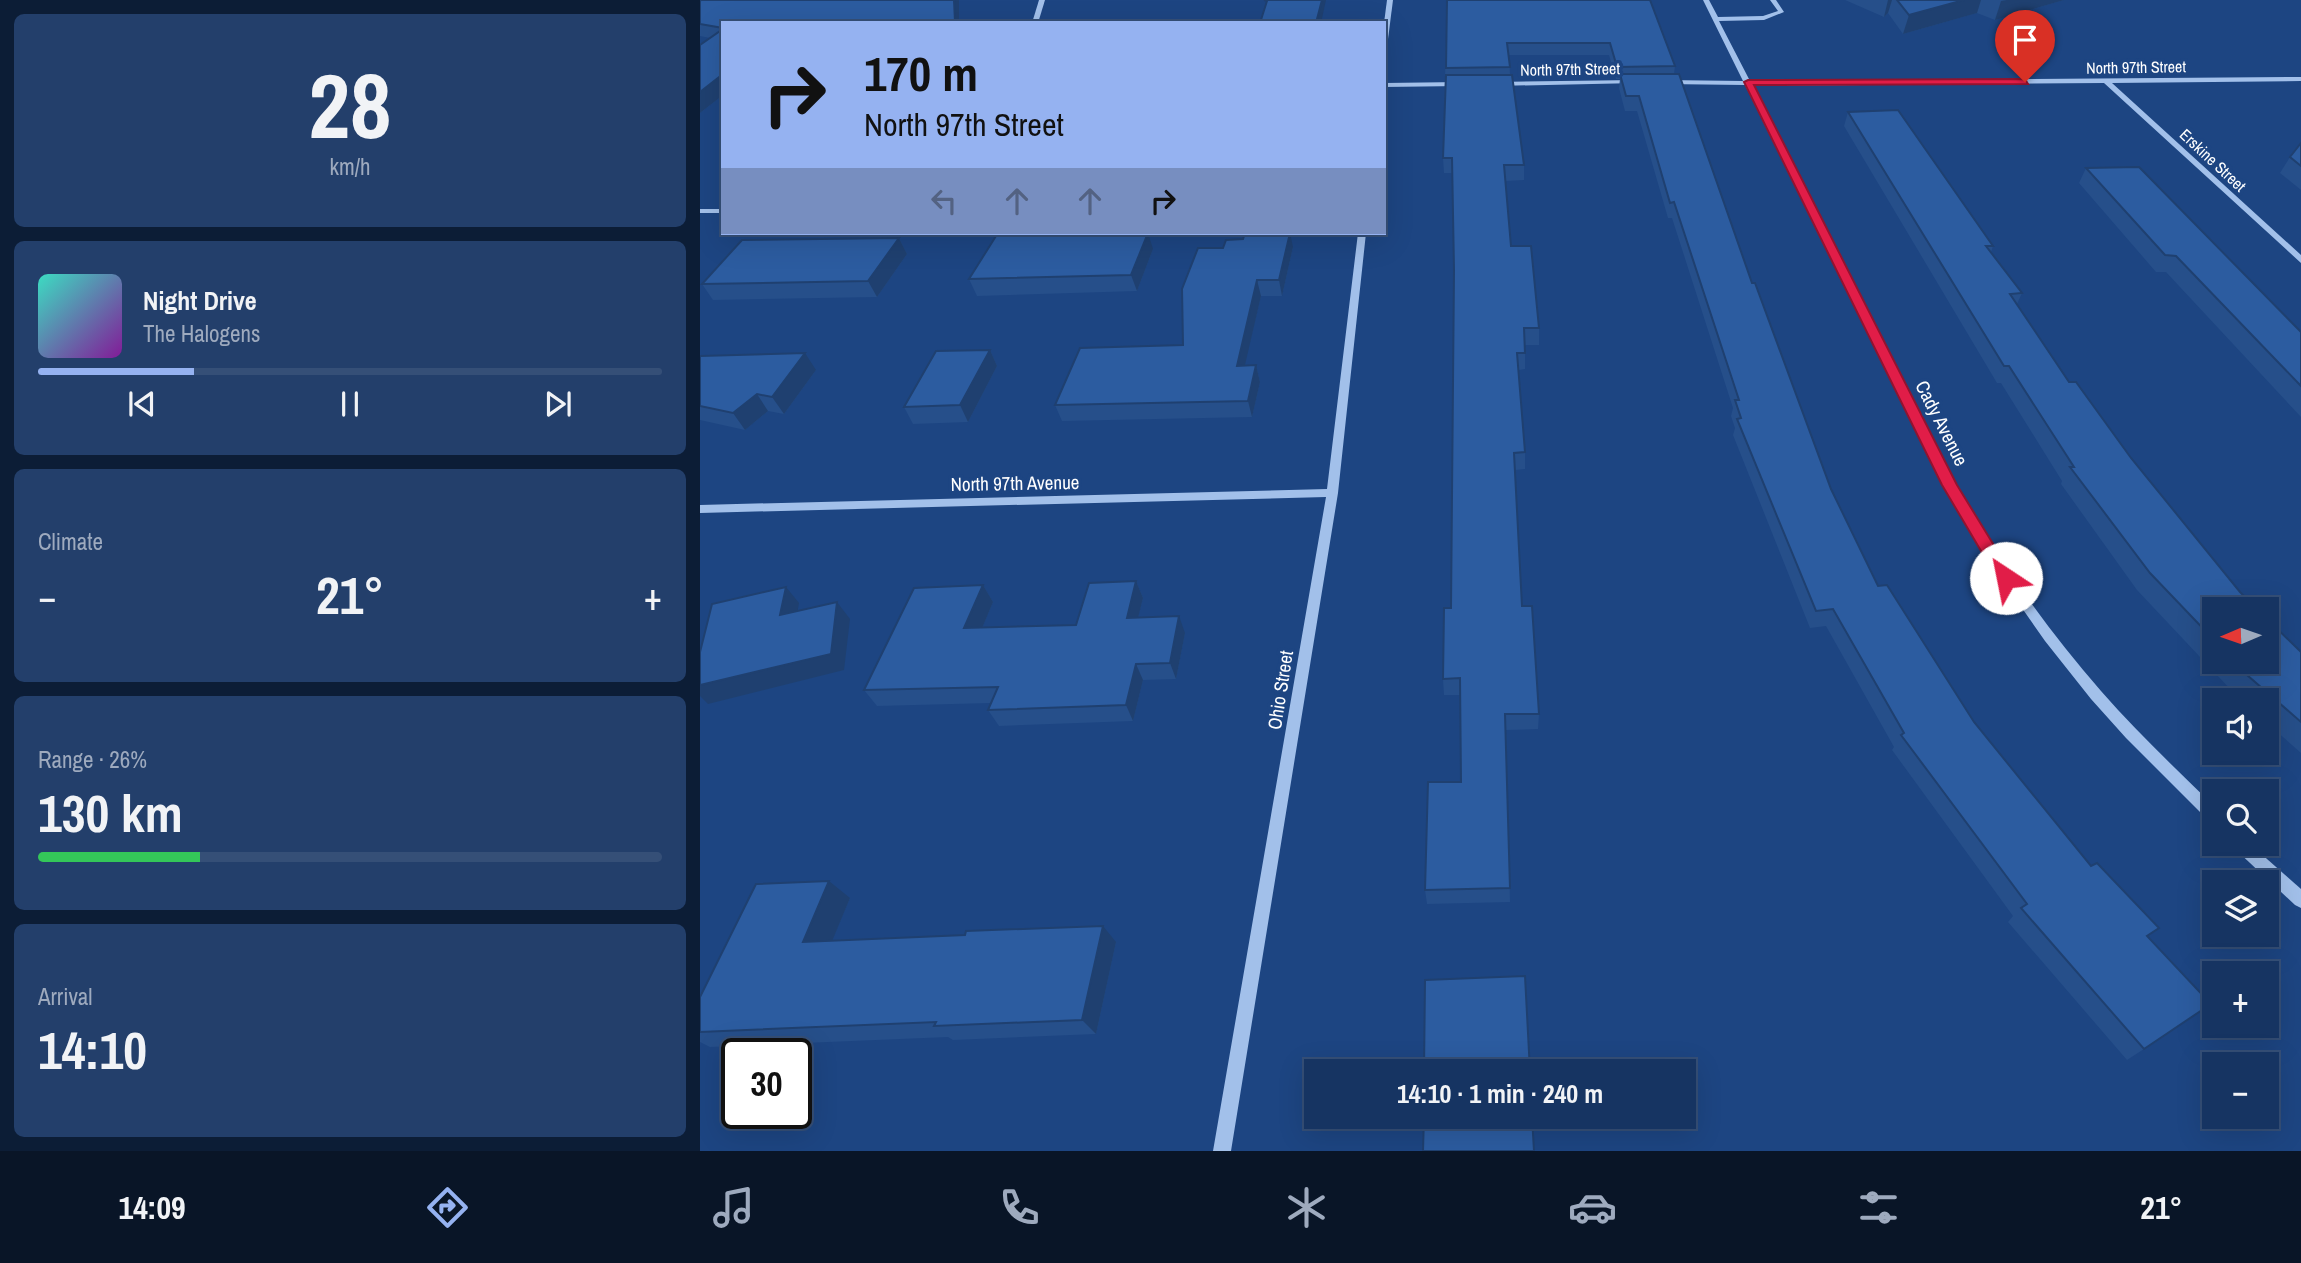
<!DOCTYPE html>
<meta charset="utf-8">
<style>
:root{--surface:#163462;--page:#233f6b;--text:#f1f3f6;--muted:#9eaabe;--line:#354f77;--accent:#95b2f1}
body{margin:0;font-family:"Archivo Narrow",sans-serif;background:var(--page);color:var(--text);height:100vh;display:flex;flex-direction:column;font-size:26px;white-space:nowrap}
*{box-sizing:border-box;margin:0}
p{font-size:23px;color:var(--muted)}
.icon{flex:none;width:38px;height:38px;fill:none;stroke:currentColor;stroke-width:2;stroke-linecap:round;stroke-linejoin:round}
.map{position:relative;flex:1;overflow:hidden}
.panel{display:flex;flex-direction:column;gap:14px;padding:14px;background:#0c1d36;width:700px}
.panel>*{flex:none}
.banner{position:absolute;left:21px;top:21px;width:665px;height:214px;border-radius:0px;box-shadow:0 7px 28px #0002,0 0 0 2px var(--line);background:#95b2f1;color:#111;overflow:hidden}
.needle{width:46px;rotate:268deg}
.tools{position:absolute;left:1502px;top:597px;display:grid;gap:14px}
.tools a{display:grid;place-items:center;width:77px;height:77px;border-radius:0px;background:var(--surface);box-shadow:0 7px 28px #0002,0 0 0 2px var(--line);font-size:35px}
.speed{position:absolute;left:21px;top:1038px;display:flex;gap:14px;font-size:35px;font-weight:700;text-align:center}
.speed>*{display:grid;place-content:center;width:91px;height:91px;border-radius:50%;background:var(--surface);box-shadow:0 7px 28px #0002,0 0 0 2px var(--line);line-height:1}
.speed .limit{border:4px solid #111;border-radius:10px;background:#fff;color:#111}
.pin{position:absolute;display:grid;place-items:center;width:60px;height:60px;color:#fff;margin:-72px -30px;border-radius:50% 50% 50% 0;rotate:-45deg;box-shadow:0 0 7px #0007}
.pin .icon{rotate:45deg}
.me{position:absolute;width:77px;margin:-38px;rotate:326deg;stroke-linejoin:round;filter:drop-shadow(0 0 5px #0008)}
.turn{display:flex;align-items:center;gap:24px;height:147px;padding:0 28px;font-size:32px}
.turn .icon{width:91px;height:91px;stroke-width:2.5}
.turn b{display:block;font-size:49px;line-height:60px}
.lanes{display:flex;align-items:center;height:66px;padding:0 28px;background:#0003;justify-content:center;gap:35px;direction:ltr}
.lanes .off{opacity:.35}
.big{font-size:52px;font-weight:700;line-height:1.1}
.panel .card{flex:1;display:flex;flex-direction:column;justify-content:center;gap:10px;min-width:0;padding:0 24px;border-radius:10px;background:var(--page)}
.panel .dial{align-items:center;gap:0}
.dial b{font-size:91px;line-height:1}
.song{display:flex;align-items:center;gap:21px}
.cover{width:84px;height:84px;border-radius:10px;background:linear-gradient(135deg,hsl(170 70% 55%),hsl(290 70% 35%))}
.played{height:7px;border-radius:4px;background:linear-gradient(90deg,var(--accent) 25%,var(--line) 25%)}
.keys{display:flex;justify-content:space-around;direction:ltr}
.heat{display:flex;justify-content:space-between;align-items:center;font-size:38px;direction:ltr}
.charge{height:10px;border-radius:5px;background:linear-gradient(90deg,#34c759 26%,var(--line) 0)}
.trip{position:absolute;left:604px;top:1059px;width:392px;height:70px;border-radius:0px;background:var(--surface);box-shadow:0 7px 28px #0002,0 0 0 2px var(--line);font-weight:700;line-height:70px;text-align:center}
.tab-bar{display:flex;height:112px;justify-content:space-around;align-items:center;background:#091527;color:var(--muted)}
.tab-bar .icon{width:49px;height:49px}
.tab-bar .on{color:var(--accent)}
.tab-bar b{font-size:32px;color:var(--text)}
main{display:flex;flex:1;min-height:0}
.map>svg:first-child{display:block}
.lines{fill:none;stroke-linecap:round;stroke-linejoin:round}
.minor{fill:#a2c0ea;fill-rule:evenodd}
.wall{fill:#264f8a}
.shaded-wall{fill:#1f4070}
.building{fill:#2c5ca0;stroke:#1f4070;stroke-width:2}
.route{fill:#e11d48;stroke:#92132f;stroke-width:2}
.labels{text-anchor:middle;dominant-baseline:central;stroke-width:7;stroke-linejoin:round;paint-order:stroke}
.far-street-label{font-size:16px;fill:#fff;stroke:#1d4582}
.street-label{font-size:19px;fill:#fff;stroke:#1d4582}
</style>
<main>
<section class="panel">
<div class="card dial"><b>28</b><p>km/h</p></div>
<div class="card">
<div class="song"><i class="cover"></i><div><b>Night Drive</b><p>The Halogens</p></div></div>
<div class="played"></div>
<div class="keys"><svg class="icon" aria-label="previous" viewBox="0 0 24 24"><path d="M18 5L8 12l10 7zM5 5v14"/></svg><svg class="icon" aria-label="pause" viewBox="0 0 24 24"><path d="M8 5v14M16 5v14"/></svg><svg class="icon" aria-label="next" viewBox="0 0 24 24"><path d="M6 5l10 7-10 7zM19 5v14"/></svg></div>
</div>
<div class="card"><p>Climate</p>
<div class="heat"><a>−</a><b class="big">21°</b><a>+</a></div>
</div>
<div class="card"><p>Range · 26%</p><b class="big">130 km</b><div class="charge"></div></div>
<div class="card"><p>Arrival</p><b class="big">14:10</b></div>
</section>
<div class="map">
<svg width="1601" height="1151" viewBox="0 0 1601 1151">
<rect width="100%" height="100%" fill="#1d4582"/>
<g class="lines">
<!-- minor -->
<g class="minor">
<polygon points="339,0 345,0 338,23 332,23"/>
<polygon points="687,0 693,0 687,47 684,49 684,23"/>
<path d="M1003,0h6l9,17 45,-1 15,-5 -8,-11h6l8,12 -20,8 -45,1 31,60 551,-4v4l-189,2 189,172v8l-197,-180 -352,3 203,399c42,73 90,142 146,206 35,40 74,77 113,115v17l-5,-2 -83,-83 -35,-39 -46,-58 -63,-90 -39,-66 -198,-400 -81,-1 -3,-2 3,-2 79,1z"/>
<polygon points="936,80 939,82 938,83 796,86 793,84 796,82"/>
<polygon points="684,83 761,82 764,84 761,86 684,87"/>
<rect x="0" y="209" width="23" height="4"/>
<polygon points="658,233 666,233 638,493 531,1151 513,1151 626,497 0,513 0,505 627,489"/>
<polygon points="1532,844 1550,844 1601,889 1601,908 1595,905 1535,849"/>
</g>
</g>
<!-- wall -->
<g class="wall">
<polygon points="0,0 23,23 23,95 0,113 10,38 0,36"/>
<polygon points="747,0 950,0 975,66 974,74 1052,283 1131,489 1178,586 1274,722 1448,938 1444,1049 1427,1060 1308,922 1313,916 1192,750 1194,747 1126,626 1110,628 1033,435 1035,428 1031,416 1033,408 972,218 968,218 937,111 925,111 919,88 920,79 916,79 909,55 809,55 810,75 824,165 824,180 805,181 811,246 839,328 839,345 825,345 825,369 819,370 825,452 825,469 815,470 822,606 839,714 838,729 806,730 810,902 727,904 725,890 761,782 760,695 744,695 743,679 751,608 754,270 752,173 744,173 743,158"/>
<polygon points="1145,0 1364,0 1295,20 1277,13 1203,34 1188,13 1184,17"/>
<polygon points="1148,112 1293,246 1291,252 1322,293 1317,304 1514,609 1514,662 1566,662 1601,652 1601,753 1566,722 1566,700 1541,700 1532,691 1437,590 1361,484 1362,481 1301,383 1297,383 1144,126"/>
<polygon points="1601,143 1601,190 1580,173 1590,157"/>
<polygon points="1386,168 1601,332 1601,417 1466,272 1456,272 1379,183"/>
<polygon points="199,238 207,254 177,297 13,300 2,284"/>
<polygon points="593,247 582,296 561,296 544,366 556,365 560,382 552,417 362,421 355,405 483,345"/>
<polygon points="453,249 437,291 277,296 269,279"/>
<polygon points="290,350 297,366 268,422 213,424 204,407"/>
<polygon points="0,356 116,370 84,414 68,411 45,430 0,420"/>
<polygon points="436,581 443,598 438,617 485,633 476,679 443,680 433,721 299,726 288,710 291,703 177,706 164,690 283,585 293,602 282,628 376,625"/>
<polygon points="150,898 132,940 416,942 396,1034 253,1040 248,1037 10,1047 0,1042 0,997"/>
</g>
<!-- shaded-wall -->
<g class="shaded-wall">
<rect x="254" y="0" width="5" height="23"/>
<polygon points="622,0 626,0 621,23 616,23"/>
<polygon points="1188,0 1192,0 1188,13 1184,17"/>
<polygon points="1264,0 1281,0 1277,13 1203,34 1209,15"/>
<polygon points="1307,0 1364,0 1295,20 1301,1"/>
<polygon points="23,74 23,95 0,113 0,92"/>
<polygon points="448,233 453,249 437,291 431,275"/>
<polygon points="590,233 593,247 582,296 579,280"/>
<polygon points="199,238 207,254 177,297 168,281"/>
<polygon points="557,280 561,296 541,382 537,366"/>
<polygon points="290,350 297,366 268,422 260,405"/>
<polygon points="105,353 116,370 84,414 72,397"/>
<polygon points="556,365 560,382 552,417 548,401"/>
<polygon points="57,394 68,411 45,430 33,413"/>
<polygon points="436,581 443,598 434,634 427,618"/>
<polygon points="283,585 293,602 275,645 264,628"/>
<polygon points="86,587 99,603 94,632 80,615"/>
<polygon points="137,602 150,619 144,670 8,704 0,696 0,685"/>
<polygon points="479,616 485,633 476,679 470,663"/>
<polygon points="436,664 443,680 433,721 426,705"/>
<polygon points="129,881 150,898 125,958 103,942"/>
<polygon points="403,926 416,942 396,1034 382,1020"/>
</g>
<!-- building -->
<g class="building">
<polygon points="1,0 254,0 255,22 23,23 23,28 0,24 0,1"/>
<polygon points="564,0 622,0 616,23 560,23 567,1"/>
<polygon points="747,0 950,0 975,66 917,67 910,43 807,43 810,67 746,68"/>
<polygon points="1197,0 1264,0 1209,15"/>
<polygon points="23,29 23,74 0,92 0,45"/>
<polygon points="920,74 979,74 1052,283 1055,283 1131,489 1178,586 1187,585 1274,722 1391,866 1397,863 1459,928 1447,936 1511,1004 1444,1049 1321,908 1327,904 1201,735 1204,733 1133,609 1116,611 1037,419 1041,418 1035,400 1039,400 974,202 970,203 939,96 926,96"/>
<polygon points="746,75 812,75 824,165 804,165 811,246 831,246 839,328 824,328 825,353 817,353 825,452 814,453 822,606 832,606 839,714 805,714 810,888 725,890 728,782 761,782 760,678 743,679 744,608 751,608 754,270 752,158 743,158"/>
<polygon points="1198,110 1293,246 1286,246 1322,293 1310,294 1369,382 1376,382 1431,458 1540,592 1557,609 1514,609 1514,640 1450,573 1370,467 1374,467 1309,366 1304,366 1148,112"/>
<polygon points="1601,143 1601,166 1590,157"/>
<polygon points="1439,167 1601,332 1601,386 1476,256 1465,255 1386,168"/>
<polygon points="448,233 431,275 269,279 296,236"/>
<polygon points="545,233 590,233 579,280 557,280 537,366 556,365 548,401 355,405 380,348 483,345 482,289 498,248 523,248 526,240 543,239"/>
<polygon points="199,238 168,281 2,284 42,240"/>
<polygon points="290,350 260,405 204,407 236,351"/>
<polygon points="105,353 72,397 57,394 33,413 0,406 0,356"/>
<polygon points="436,581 427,618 479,616 470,663 436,664 426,705 288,710 298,687 164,690 214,588 283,585 264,628 376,625 389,583"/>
<polygon points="86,587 80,615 137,602 131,654 0,685 0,652 12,604"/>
<polygon points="1566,618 1601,652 1601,722 1547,675 1534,662 1566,662"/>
<polygon points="129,881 103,942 265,935 266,931 403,926 382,1020 234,1026 236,1022 0,1032 0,997 56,884"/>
<polygon points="825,976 830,1071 724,1071 725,980"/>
<polygon points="724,1116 832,1116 834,1151 723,1151"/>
</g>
<!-- route -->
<polygon class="route" points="1325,79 1328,84 1054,85 1257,485 1314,578 1306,584 1300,583 1242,485 1044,82 1048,80"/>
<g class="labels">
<!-- far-street labels -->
<g class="far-street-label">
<text transform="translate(1436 67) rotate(-1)">North 97th Street</text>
<text transform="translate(870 69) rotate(-1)">North 97th Street</text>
<text transform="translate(1513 160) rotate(43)">Erskine Street</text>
</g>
<!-- street labels -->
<g class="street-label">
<text transform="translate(1242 423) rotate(63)">Cady Avenue</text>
<text transform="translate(315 483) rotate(-1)">North 97th Avenue</text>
<text transform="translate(580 690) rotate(-81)">Ohio Street</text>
</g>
</g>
</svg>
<div class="tools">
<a><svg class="needle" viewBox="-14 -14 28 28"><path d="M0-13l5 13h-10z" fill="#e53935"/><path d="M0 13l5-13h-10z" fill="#9eaabe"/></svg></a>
<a><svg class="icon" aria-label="sound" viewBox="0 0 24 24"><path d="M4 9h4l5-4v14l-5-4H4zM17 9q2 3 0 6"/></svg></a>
<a><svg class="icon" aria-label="search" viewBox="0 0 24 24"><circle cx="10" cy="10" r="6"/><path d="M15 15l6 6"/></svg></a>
<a><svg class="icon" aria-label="layers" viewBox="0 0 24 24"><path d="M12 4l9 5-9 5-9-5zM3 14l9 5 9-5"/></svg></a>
<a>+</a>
<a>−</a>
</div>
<div class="speed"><div class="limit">30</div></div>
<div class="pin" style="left:1325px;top:82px;background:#d93025"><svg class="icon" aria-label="arrive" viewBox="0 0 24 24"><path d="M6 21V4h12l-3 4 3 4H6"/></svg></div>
<svg class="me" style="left:1306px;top:578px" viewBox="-20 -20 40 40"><circle r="19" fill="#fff"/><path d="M0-13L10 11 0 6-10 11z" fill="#e11d48"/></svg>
<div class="trip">14:10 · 1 min · 240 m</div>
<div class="banner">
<div class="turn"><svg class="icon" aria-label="right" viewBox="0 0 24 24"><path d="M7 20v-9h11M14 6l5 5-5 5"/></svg><div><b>170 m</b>North 97th Street</div></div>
<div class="lanes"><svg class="icon off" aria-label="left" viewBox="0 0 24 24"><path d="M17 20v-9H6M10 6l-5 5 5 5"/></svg><svg class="icon off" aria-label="ahead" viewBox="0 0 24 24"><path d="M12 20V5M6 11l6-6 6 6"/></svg><svg class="icon off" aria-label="ahead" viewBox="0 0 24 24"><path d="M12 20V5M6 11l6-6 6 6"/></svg><svg class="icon" aria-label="right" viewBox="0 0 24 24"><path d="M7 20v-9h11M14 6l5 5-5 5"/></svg></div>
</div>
</div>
</main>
<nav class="tab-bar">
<b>14:09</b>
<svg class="icon on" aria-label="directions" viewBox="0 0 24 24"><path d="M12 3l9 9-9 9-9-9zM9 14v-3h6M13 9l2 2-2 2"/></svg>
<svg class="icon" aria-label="music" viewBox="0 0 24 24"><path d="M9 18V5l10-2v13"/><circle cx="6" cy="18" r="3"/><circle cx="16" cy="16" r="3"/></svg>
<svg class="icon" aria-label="phone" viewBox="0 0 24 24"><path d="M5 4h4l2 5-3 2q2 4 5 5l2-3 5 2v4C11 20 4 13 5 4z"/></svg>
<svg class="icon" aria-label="climate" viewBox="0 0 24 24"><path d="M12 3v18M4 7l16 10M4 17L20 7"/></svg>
<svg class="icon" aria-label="car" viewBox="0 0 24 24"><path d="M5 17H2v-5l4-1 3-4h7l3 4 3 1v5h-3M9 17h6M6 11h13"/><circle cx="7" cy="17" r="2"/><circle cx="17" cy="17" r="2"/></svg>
<svg class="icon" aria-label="filters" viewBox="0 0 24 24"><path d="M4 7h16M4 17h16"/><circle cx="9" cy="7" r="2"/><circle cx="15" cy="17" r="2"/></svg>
<b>21°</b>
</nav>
